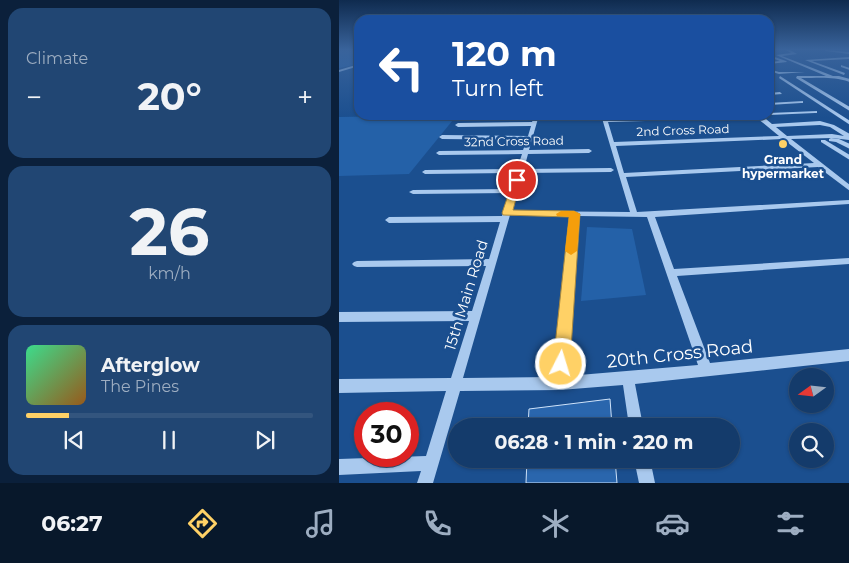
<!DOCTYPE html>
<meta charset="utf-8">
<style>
:root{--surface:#143b6b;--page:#214673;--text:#f1f3f6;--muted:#9dadc1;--line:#33557e;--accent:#ffd166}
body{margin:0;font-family:Montserrat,sans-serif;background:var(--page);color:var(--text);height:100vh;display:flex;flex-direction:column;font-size:19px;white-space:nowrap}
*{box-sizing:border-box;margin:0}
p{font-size:16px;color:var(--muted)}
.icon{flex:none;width:28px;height:28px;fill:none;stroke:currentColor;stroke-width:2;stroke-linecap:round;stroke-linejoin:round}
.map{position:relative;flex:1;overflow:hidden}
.side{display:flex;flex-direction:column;gap:8px;padding:8px;background:#0b203b;width:339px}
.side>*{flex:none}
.guide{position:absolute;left:15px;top:15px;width:420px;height:105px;border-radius:15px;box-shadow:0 1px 4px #0004,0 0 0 1px var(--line);background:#1a4fa0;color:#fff;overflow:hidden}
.needle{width:32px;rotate:255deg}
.tools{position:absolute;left:450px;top:368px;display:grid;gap:10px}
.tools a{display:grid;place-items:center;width:45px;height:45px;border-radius:50%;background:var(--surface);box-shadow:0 1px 4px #0004,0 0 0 1px var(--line);font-size:25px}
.speed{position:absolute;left:15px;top:402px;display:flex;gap:10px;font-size:25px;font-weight:700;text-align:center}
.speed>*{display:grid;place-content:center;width:65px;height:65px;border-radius:50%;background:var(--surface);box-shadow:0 1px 4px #0004,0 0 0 1px var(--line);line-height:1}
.speed .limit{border:8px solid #d22;background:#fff;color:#111}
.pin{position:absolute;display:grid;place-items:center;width:42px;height:42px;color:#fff;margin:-21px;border:2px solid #fff;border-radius:50%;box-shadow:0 1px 5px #0007}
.me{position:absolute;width:55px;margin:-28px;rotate:5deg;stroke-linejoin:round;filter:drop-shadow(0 0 4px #0008)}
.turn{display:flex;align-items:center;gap:18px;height:105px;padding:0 15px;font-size:22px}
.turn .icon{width:65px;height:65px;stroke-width:2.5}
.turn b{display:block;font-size:35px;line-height:42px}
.big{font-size:38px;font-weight:700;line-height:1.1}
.side .tile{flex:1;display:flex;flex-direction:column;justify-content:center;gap:8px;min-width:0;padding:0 18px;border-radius:15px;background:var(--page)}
.side .dial{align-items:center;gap:0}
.dial b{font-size:65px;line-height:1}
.song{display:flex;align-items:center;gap:15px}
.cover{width:60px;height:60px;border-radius:8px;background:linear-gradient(135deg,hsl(150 70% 55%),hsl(30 70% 35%))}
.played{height:5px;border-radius:2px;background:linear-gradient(90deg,var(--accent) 15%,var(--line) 15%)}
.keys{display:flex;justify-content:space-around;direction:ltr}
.heat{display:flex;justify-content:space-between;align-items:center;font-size:28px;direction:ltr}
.trip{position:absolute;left:109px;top:418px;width:292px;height:50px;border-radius:25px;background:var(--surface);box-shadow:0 1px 4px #0004,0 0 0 1px var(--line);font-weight:700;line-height:50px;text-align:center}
.tab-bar{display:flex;height:80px;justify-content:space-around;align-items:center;background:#08182b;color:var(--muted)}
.tab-bar .icon{width:35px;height:35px}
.tab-bar .selected{color:var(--accent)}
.tab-bar b{font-size:22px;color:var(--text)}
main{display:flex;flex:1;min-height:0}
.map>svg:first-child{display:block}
.green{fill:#2461a8}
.building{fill:#2a66ad;stroke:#cfe3fa}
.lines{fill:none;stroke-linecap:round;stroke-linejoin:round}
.minor{fill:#a9c9ee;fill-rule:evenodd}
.route{fill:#ffd166;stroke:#a68842}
.slow{fill:#f59e0b}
.poi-dot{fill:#ffd166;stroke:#1b4f8f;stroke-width:2}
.labels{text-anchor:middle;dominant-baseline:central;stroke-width:5;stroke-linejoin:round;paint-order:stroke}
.far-street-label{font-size:12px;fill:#fff;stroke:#1b4f8f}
.far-poi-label{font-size:12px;font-weight:bold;fill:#fff;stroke:#1b4f8f}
.street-label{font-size:15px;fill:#fff;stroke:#1b4f8f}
.near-street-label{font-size:18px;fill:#fff;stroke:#1b4f8f}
</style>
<main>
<section class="side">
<div class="tile"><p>Climate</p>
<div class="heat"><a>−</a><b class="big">20°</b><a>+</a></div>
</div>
<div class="tile dial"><b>26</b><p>km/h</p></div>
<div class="tile">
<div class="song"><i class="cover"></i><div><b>Afterglow</b><p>The Pines</p></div></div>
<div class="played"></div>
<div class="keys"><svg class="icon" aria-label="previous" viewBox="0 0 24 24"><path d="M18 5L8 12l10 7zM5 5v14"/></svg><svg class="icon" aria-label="pause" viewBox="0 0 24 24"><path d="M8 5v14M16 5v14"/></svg><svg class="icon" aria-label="next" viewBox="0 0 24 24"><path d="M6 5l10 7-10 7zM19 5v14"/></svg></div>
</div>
</section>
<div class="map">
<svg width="511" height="483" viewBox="0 0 511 483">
<rect width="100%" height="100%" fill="#1b4f8f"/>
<!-- green -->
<g class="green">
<polygon points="0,51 20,51 20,64 0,68"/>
<polygon points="118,115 70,174 0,176 0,117"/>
<polygon points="248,227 293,229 307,295 242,301"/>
</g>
<!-- building -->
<g class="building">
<polygon points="271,399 273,426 189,426 190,409"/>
<polygon points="188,459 276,459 278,483 187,483"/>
</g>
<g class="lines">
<!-- minor -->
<g class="minor">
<path d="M447,50h4l7,4 -15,2 51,20h6l11,3v3c-17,-6 -31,-4 -49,-4l49,29v4l-54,-33 1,-2h29l-50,-21 15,-2z"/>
<polygon points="486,50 511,52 511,54 487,51"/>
<polygon points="430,55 447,61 448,62 430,64 430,62 441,61 430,57"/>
<polygon points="511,57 511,59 473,61 506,73 505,75 466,60"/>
<polygon points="20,64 20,66 0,72 0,70"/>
<polygon points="502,65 511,68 511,70 502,67"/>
<polygon points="430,69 440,72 466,72 440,74 430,71"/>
<polygon points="441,76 511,121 511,125 440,78"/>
<polygon points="441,92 443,94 430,95 430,93"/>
<polygon points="464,101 464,103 462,103 430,105 430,103"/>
<polygon points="478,111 478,113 476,113 430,115 428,115 430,115 430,113"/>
<path d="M196,115h4l-10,35 60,-1 3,2 -3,2 -61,1 -4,15 87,-1 3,2 -3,2 -88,1 -11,38 118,1 -29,-97h4l2,4 154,-4 11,9 48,-3 14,4 16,9 -1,6 -17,-2 -41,1 59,46v6l-32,-24 -192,10 11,35 213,-12v4l-195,13 19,52 176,-11v6l-173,12 33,87 140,-14v12l-215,23 8,42h-14l-6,-41 -63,5 -100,1 -27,92h-16l4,-12 -82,4v-16l87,-3 20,-65 -107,2v-14l112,-1 18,-57 -130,1v-10l133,-1 14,-45 -129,1 -3,-1 -2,-2 2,-2 3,-1 132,-2 11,-37 -111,1 -4,-3 4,-3 113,-1 8,-23 -97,1 -4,-2 4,-2 98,-1 5,-16 -91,1 -3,-2 3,-2 92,-1 5,-15 -83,1 -3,-2 3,-2 84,-1 4,-10 -85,-1 -3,-2 3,-2 86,1 3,-10 -73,1 -3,-2 3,-2 74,-1zM418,118l22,18 -165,6 -6,-20zM481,125l10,2 14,9 -12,-2 -45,2 -11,-9zM444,139l31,24 -190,10 -8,-27zM171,215l60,1 -16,161 -91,1zM239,216l69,1 51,148 -131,11z"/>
<polygon points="492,138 500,139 511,144 511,149 497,142 490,141 490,139"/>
<polygon points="482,140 486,140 511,155 511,160 482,142"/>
<polygon points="295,459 311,459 316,483 300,483"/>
</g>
</g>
<!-- sky -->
<linearGradient id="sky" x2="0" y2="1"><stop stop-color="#0f2b4f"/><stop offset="0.42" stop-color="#39639b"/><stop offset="1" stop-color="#39639b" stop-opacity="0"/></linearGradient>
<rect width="511" height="118" fill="url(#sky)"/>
<!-- route -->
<polygon class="route" points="175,178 178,178 182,180 174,210 235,211 241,214 231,364 228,369 222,372 217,369 214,364 230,217 164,215 163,213"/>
<!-- slow -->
<polygon class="slow" points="222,211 235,211 241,214 238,251 232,255 226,251 230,217 218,216 217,214"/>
<!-- markers -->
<circle class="poi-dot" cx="444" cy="144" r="5"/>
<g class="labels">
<!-- far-street labels -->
<g class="far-street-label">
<text transform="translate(344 130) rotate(-2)">2nd Cross Road</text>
<text transform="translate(175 141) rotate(-1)">32nd Cross Road</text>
</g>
<!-- far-poi labels -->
<g class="far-poi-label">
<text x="444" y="159">Grand<tspan x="444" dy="14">hypermarket</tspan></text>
</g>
<!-- street labels -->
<g class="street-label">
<text transform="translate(127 295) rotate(-73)">15th Main Road</text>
</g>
<!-- near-street labels -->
<g class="near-street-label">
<text transform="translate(341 354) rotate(-6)">20th Cross Road</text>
</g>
</g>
</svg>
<div class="tools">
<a><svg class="needle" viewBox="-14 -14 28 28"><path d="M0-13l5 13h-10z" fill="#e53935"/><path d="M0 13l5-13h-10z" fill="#9dadc1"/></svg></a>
<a><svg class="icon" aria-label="search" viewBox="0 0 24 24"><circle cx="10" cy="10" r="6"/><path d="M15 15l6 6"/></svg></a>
</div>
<div class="speed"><div class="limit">30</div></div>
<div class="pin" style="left:178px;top:180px;background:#d93025"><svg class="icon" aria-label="arrive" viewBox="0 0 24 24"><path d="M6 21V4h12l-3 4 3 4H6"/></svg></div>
<svg class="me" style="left:222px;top:364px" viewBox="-20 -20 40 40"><circle r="17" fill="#ffd166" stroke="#fff" stroke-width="3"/><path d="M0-11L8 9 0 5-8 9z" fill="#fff"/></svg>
<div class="trip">06:28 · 1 min · 220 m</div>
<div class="guide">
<div class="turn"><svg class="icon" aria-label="left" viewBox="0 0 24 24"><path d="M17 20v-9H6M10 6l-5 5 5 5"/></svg><div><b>120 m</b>Turn left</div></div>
</div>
</div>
</main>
<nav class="tab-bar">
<b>06:27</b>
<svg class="icon selected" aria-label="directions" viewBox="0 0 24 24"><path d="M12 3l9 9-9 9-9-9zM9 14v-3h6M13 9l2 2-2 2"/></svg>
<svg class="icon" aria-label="music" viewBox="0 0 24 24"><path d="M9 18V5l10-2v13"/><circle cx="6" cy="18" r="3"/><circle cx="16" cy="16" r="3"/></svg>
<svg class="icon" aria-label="phone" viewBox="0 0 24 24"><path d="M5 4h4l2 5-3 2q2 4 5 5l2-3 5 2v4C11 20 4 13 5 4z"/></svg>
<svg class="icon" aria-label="climate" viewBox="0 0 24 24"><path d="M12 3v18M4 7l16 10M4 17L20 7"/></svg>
<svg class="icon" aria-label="car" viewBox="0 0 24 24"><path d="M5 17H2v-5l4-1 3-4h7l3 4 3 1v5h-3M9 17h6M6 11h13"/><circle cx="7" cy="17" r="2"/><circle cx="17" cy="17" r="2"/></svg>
<svg class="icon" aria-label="filters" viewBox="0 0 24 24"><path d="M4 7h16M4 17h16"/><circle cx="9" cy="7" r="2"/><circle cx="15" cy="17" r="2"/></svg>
</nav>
